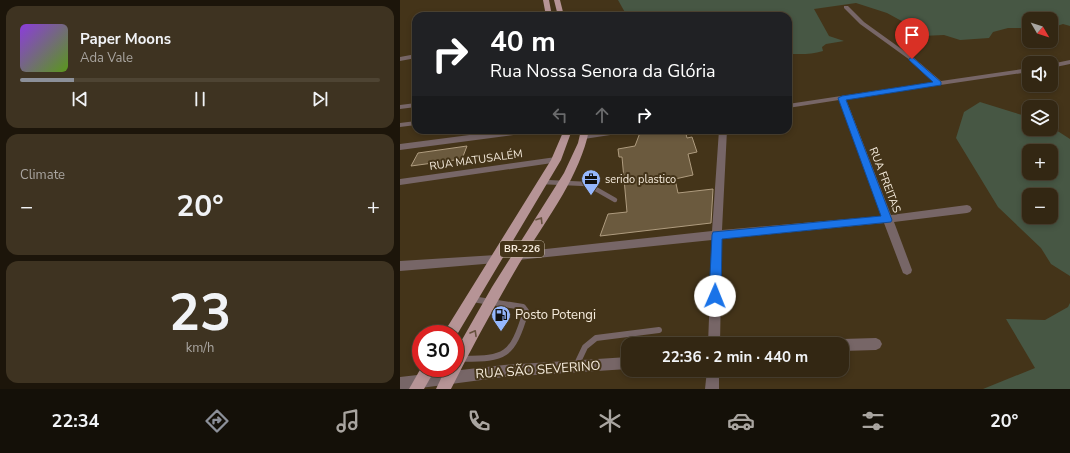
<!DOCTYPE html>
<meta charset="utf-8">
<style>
:root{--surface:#332713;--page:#3e3321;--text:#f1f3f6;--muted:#a9a5a0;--line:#4e4433;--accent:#8c9099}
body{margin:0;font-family:"Nunito Sans",sans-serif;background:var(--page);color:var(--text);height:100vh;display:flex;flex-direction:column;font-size:15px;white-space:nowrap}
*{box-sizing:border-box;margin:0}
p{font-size:13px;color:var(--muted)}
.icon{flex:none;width:22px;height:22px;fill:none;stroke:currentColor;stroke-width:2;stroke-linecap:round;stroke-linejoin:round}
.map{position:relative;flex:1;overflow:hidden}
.panel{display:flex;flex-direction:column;gap:6px;padding:6px;background:#1c150a;width:400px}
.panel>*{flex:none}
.hud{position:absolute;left:12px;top:12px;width:380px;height:122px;border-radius:12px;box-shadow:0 2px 6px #0003,0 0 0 1px var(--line);background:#202124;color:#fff;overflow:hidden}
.needle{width:26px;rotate:129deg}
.buttons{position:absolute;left:622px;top:12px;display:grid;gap:8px}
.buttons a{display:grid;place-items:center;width:36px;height:36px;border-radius:8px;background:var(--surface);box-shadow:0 2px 6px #0003,0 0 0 1px var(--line);font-size:20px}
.speed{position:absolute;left:12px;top:325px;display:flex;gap:8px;font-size:20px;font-weight:700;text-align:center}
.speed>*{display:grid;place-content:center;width:52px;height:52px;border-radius:50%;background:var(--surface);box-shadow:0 2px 6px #0003,0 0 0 1px var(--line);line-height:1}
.speed .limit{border:6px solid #d22;background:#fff;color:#111}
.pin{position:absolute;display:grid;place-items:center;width:34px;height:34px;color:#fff;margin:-41px -17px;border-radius:50% 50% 50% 0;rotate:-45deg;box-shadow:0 0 4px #0007}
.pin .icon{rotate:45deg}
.me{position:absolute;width:44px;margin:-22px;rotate:1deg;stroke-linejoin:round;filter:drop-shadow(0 0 3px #0008)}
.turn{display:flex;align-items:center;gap:14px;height:84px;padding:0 12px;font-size:18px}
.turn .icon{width:52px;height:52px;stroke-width:2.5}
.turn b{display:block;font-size:28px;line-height:34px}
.lanes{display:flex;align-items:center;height:38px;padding:0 12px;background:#0003;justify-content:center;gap:20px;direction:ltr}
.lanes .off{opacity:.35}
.big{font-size:30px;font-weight:700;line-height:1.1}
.panel .card{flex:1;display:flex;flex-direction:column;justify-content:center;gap:6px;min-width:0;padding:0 14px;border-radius:12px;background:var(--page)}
.panel .dial{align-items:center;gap:0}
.dial b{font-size:52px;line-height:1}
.song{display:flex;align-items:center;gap:12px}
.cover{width:48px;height:48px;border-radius:6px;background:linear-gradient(135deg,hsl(270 70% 55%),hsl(90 70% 35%))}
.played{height:4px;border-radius:2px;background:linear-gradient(90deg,var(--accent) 15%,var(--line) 15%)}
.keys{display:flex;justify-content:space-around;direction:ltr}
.heat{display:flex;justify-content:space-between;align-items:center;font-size:22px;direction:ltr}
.trip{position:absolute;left:221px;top:337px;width:228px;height:40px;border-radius:12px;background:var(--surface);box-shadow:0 2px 6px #0003,0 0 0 1px var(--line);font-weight:700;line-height:40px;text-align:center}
.dock{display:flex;height:64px;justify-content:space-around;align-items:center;background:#141008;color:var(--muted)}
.dock .icon{width:28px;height:28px}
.dock .current{color:var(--accent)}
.dock b{font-size:18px;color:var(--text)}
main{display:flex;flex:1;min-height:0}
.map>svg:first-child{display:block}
.green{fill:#475744;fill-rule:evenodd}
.building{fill:#6b5a3e;stroke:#af9c7f}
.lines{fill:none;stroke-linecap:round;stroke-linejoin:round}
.service-far1{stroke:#776667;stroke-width:4.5}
.service{stroke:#776667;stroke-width:6}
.minor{fill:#776667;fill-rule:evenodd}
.tertiary{fill:#776667;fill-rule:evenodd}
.primary{fill:#b69496;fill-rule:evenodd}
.oneway{stroke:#66513e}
.route{fill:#1a73e8;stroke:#114b97}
.labels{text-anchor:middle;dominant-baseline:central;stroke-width:4;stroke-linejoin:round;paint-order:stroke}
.shield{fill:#443419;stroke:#c1b5a2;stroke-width:1}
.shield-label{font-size:10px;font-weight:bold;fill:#f6ecdd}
.street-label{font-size:11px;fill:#f6ecdd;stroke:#443419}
.poi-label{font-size:11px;fill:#f6ecdd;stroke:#443419;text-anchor:start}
.near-poi-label{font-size:13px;fill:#f6ecdd;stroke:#443419;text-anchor:start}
.near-street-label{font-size:13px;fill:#f6ecdd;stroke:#443419}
</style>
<main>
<section class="panel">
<div class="card">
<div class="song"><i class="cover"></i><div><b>Paper Moons</b><p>Ada Vale</p></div></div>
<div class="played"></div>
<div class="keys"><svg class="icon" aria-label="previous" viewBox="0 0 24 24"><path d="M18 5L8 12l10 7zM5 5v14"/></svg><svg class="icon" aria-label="pause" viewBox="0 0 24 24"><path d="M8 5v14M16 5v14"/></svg><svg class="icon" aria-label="next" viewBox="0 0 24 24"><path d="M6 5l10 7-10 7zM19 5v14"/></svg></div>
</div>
<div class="card"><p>Climate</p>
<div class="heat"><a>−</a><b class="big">20°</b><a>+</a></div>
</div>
<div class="card dial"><b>23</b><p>km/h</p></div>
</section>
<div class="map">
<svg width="670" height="389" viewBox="0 0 670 389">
<rect width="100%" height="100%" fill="#443419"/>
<!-- green -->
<g class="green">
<path d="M218,0h452v26l-7,-2 -6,2v4l-6,1v-12h-22v9h-21l-15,4 -4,6 -29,2 -16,-5 -22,1 -13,-11 -22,-12 -31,-10 -42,6 15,27 15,5 -18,3 -4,3 1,4c-12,4 -23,3 -35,3v-38h-161z"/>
<path d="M580,102l42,13 7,5v9h11l4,3 12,-2 14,9v137l-19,-12 -10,-16 -43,-41 -42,-69 8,-26zM629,151h22v22h-22zM629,195h22v22h-22z"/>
<polygon points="670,303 670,389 583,389 635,368 606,319 645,320 668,307"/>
</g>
<!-- building -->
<g class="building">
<polygon points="241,130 285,130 287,138 292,137 297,152 288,154 293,175 275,179 278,193 313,189 311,223 200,236 208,214 227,212 222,157 219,157 218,149 235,146"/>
<polygon points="67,146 62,159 11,166 18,153"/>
</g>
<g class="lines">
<!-- service-far1 -->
<polyline class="service-far1" points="143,182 187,184 215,200"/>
<!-- service -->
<g class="service">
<path d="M55,359c49,-1 56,2 71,-48l-3,-4 -51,-8"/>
<polyline points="176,366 185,347 196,338 259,330"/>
</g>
<!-- minor -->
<g class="minor">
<polygon points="444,6 448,6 464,22 514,58 541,81 629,68 629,72 446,99 491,215 567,205 570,206 572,209 570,212 567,213 494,222 512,270 511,273 507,275 503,273 484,223 322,239 320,344 308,344 312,240 118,260 114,259 113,256 114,253 118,252 312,231 319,130 327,130 322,230 482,216 439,100 388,108 388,104 534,82 510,60 460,24 444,8"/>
<polygon points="16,54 16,58 0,61 0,57"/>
<polygon points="670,60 670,64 651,68 651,64"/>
<polygon points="16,103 16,107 0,109 0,105"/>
<polygon points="16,121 16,125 0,127 0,123"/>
<polygon points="214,130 234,130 230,132 184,139 180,137 184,135"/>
<polygon points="156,157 159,158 160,160 159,162 0,185 0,179"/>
<polygon points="96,255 100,256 101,259 100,262 96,263 0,271 0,261"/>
<polygon points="476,338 480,340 482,344 480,348 476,350 442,351 442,344 436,344 438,341 442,339"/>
<polygon points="228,357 228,369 104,377 13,389 0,389 0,377 104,365"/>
<polygon points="307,370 319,370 319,389 305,389"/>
</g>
<!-- tertiary -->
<polygon class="tertiary" points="108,130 132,130 128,133 0,150 0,144"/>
<!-- primary -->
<g class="primary">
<polygon points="143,0 149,0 152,16 146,16"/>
<polygon points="154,0 160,0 164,16 158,16"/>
<polygon points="164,130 172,130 161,160 55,338 55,334 43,334 151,160"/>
<path d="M181,130h8c-9,47 -45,93 -70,134 -24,41 -47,83 -68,125h-15l10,-21h9v-16l37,-65 72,-114 14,-30z"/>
<polygon points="21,368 36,368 24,389 9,389"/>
</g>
</g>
<!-- one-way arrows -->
<defs><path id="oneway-chevron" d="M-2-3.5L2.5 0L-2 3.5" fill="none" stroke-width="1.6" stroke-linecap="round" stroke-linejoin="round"/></defs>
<g class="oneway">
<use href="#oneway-chevron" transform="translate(140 220) rotate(-58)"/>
<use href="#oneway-chevron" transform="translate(74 333) rotate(-60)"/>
</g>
<!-- route -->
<polygon class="route" points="512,57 541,82 541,85 446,100 492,220 491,222 322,239 321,296 319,300 315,301 311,300 309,296 312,235 313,232 481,216 438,98 442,96 533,82 509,60 509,59"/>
<!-- icons -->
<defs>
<symbol id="office-pin" viewBox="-11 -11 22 30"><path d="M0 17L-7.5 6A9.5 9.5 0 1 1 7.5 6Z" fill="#95b7fd" stroke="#443419"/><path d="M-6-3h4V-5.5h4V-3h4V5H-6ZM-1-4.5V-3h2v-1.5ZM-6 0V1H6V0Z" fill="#111"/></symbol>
<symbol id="fuel-pin" viewBox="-11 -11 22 30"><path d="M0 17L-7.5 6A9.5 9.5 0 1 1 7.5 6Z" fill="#95b7fd" stroke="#443419"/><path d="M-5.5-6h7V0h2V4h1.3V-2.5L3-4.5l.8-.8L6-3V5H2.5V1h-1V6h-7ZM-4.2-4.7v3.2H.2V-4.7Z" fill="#111"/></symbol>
</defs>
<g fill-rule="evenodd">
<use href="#office-pin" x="180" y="168" width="22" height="30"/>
<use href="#fuel-pin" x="90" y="304" width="22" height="30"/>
</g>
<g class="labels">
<!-- shield labels -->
<rect class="shield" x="100" y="241" width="44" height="16" rx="3"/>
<g class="shield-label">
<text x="122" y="249">BR-226</text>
</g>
<!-- street labels -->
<g class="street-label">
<text transform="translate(76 160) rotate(-8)">RUA MATUSALÉM</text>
<text transform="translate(485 180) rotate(69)">RUA FREITAS</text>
</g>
<!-- poi labels -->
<g class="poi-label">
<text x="205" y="179">serido plastico</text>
</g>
<!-- near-poi labels -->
<g class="near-poi-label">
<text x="115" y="315">Posto Potengi</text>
</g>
<!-- near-street labels -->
<g class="near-street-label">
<text transform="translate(138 370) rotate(-4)">RUA SÃO SEVERINO</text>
</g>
</g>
</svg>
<div class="buttons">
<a><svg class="needle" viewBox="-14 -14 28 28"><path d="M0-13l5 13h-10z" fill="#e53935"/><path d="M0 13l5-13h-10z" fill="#a9a5a0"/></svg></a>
<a><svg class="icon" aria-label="sound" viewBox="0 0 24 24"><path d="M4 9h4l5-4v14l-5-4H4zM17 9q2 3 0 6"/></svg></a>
<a><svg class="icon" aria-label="layers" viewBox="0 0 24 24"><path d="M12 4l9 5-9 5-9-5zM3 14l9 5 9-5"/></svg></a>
<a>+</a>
<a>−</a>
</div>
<div class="speed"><div class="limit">30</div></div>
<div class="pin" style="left:512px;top:59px;background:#d93025"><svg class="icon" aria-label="arrive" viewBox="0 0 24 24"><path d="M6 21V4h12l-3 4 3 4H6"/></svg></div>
<svg class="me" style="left:315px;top:296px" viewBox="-20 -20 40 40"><circle r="19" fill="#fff"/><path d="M0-13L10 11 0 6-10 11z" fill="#1a73e8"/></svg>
<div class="trip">22:36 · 2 min · 440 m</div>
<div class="hud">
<div class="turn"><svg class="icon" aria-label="right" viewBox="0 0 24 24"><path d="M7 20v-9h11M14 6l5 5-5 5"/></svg><div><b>40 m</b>Rua Nossa Senora da Glória</div></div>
<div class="lanes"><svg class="icon off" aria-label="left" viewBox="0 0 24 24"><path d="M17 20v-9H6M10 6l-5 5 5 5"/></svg><svg class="icon off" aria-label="ahead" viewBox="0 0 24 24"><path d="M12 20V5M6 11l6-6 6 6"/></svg><svg class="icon" aria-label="right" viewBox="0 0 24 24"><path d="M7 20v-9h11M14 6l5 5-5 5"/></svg></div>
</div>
</div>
</main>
<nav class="dock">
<b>22:34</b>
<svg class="icon current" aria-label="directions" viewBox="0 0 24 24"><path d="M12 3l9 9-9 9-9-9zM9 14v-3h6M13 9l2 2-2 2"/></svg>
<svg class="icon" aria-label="music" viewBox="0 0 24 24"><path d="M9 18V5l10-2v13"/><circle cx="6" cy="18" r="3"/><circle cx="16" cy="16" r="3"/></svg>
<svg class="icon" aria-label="phone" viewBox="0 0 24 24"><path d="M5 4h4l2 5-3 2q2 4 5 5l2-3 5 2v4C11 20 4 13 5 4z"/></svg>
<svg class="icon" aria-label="climate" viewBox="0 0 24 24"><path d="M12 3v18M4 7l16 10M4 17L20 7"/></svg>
<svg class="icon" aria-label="car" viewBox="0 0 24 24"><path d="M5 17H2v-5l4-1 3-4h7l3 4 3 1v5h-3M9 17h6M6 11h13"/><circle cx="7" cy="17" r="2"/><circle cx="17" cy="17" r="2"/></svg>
<svg class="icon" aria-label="filters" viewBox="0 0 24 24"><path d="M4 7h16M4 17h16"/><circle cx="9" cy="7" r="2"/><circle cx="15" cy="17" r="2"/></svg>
<b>20°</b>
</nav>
